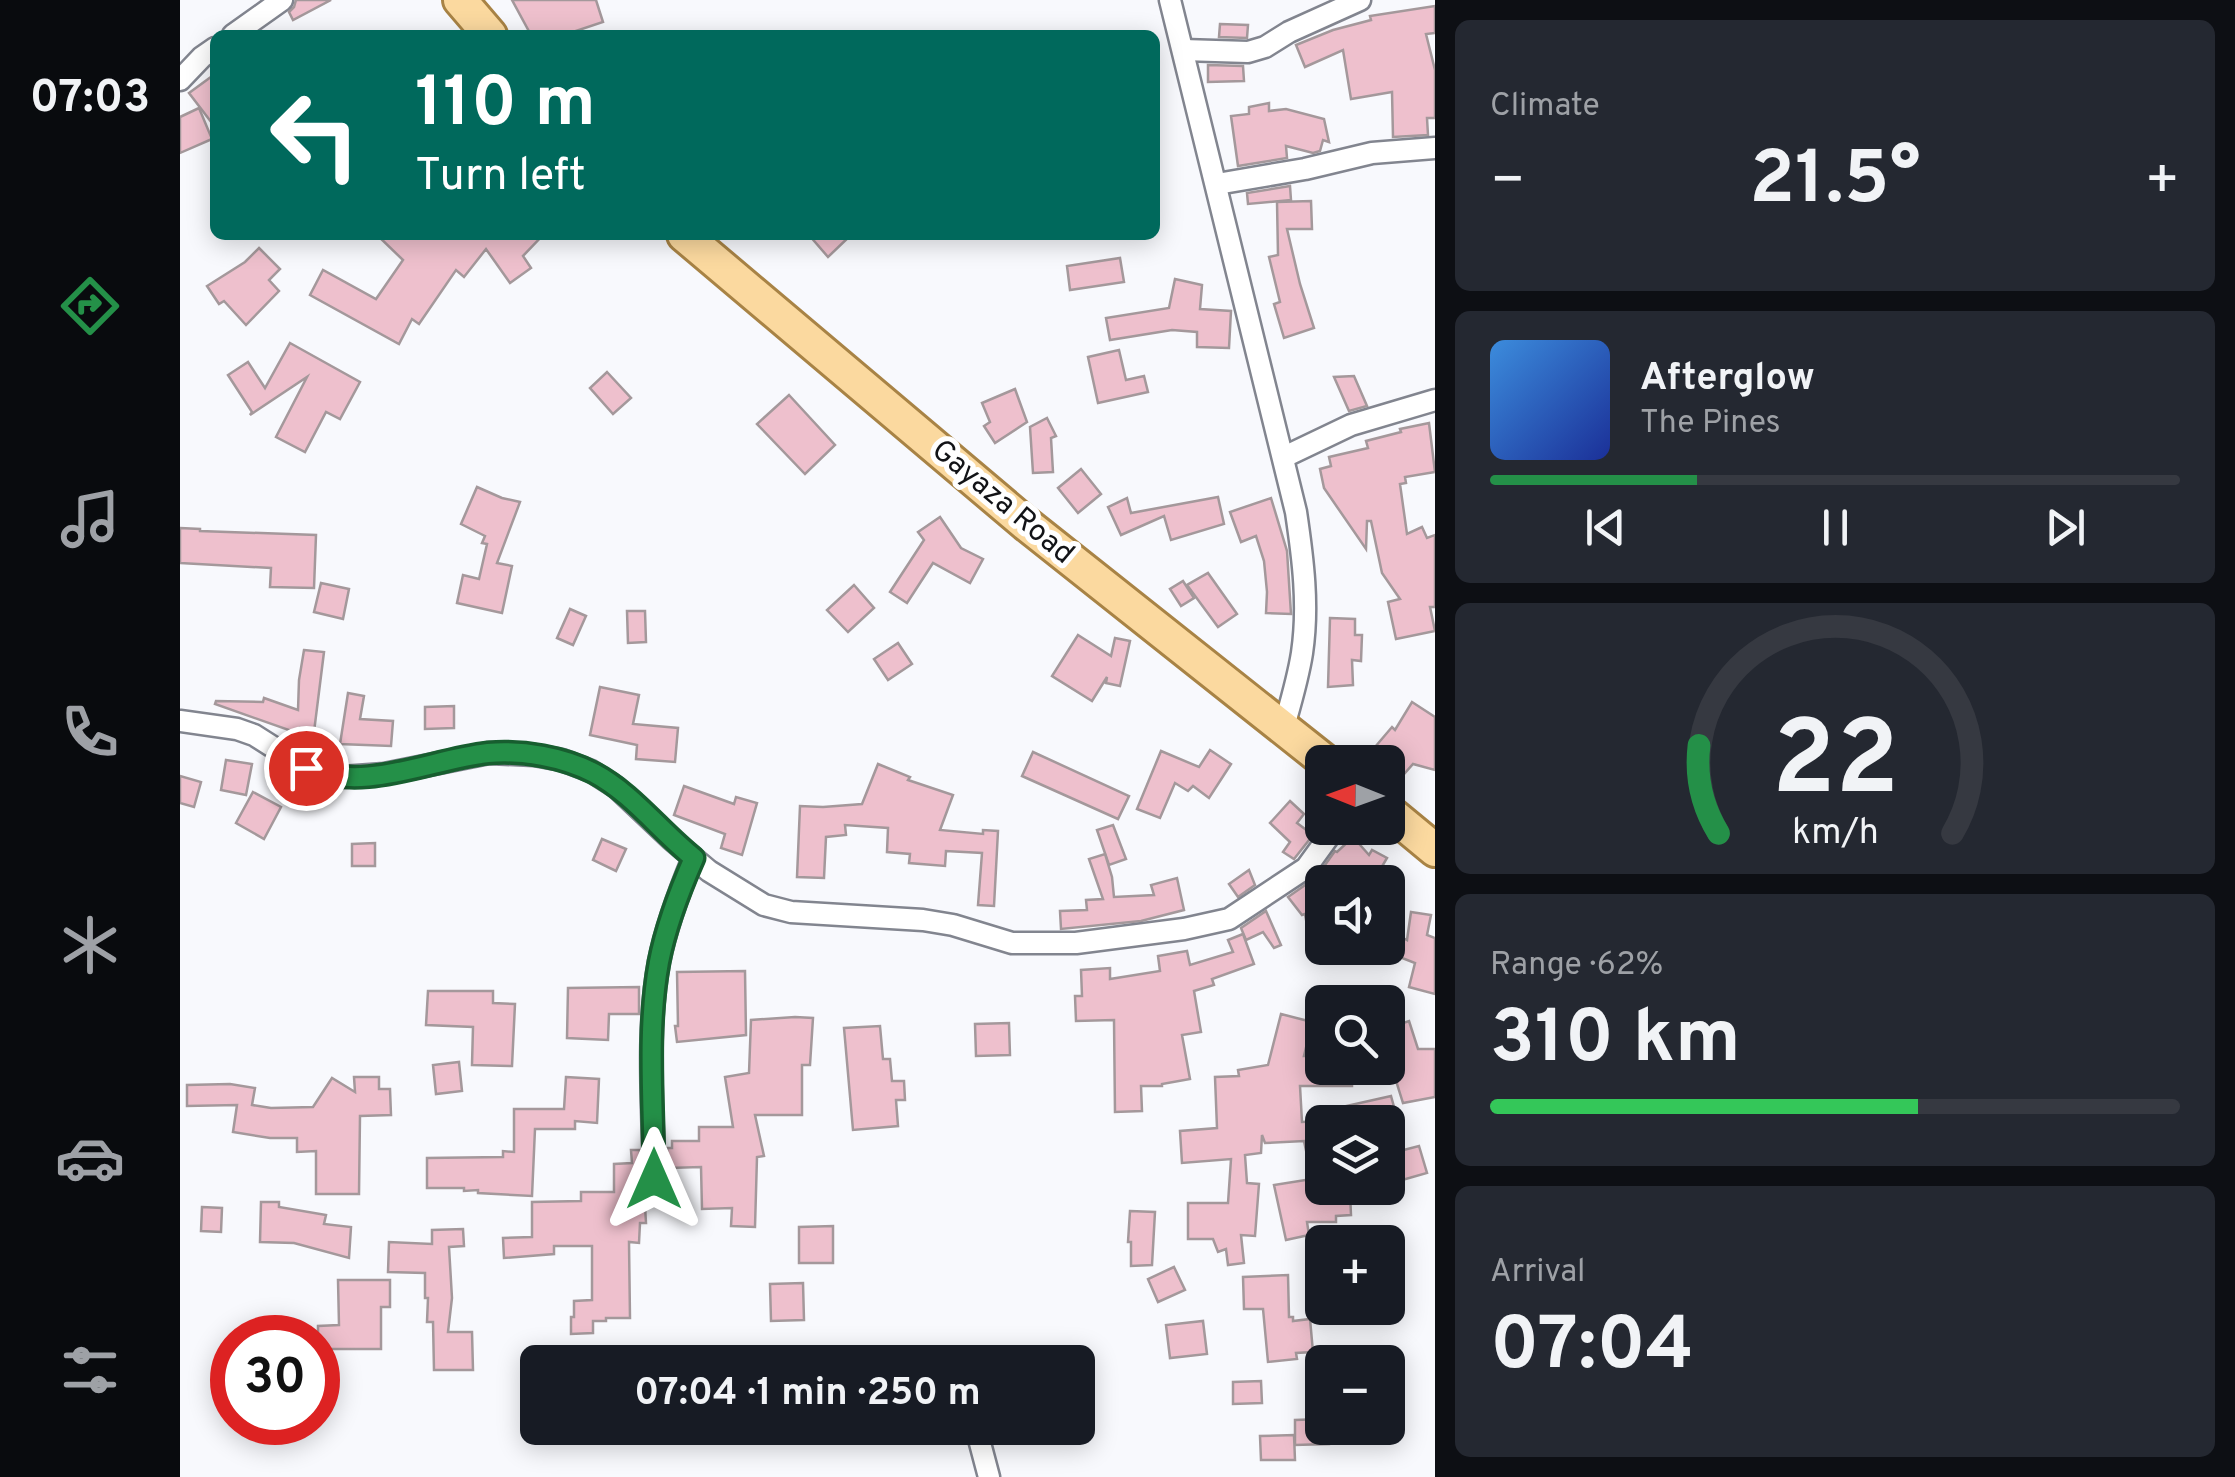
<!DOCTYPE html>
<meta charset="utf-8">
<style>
:root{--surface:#171b24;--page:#242831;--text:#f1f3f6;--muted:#9ea1a6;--line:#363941;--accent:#249048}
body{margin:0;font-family:Overpass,sans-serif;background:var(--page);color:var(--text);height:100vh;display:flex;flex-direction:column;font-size:38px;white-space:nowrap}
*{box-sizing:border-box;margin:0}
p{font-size:32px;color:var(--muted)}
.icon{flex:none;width:55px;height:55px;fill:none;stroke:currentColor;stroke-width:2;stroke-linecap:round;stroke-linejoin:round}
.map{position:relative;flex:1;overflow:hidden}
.details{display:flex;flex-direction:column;gap:20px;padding:20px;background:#0d0f14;width:800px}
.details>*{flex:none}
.banner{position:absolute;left:30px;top:30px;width:950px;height:210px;border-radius:15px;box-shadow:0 5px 25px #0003;background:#00695c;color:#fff;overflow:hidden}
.needle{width:65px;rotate:271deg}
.buttons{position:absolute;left:1125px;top:745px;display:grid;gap:20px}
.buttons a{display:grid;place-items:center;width:100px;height:100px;border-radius:15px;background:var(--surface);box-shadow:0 5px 25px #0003;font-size:50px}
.speed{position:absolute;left:30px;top:1315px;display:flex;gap:20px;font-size:50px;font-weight:700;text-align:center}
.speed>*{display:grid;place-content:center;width:130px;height:130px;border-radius:50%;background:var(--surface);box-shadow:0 5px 25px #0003;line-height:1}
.speed .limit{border:15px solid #d22;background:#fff;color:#111}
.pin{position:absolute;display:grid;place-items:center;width:85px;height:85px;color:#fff;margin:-42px;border:5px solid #fff;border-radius:50%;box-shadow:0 2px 10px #0007}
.me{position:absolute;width:110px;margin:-55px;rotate:0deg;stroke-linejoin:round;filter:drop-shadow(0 0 8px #0008)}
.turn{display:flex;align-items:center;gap:35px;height:210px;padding:0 40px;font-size:45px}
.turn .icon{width:130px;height:130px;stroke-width:2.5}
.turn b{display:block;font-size:70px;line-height:85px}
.big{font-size:75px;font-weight:700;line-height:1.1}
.details .tile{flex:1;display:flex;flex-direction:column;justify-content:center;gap:15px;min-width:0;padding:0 35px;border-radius:15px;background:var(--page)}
.details .dial{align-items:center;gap:0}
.dial svg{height:260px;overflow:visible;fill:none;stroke:var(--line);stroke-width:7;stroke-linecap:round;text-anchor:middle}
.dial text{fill:var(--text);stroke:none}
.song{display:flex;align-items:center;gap:30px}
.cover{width:120px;height:120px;border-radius:15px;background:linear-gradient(135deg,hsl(210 70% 55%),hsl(230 70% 35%))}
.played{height:10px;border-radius:5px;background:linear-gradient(90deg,var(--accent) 30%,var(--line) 30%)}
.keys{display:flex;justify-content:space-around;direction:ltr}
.heat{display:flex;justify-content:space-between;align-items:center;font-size:55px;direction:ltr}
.charge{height:15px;border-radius:8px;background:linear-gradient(90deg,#34c759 62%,var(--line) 0)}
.trip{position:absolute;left:340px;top:1345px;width:575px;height:100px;border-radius:15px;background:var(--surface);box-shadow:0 5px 25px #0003;font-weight:700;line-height:100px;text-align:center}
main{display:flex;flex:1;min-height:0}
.menu{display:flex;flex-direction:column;width:180px;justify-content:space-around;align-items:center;background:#090b0e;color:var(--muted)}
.menu .icon{width:70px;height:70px}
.menu .current{color:var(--accent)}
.menu b{font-size:45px;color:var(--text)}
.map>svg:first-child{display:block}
.building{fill:#eec0cd;stroke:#a4989b;stroke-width:2.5}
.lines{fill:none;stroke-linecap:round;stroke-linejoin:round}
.minor-casing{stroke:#82858f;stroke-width:25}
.primary-casing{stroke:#a88345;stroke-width:38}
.minor{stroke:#fff;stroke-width:20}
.primary{stroke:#fbd99f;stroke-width:32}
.route-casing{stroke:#175e2f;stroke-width:25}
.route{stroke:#249048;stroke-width:18}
.labels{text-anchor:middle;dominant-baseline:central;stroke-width:10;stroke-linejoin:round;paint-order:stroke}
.street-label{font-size:30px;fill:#121316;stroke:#fff}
</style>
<main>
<nav class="menu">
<b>07:03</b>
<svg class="icon current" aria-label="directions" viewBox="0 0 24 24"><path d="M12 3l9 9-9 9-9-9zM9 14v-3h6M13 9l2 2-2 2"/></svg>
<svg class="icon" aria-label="music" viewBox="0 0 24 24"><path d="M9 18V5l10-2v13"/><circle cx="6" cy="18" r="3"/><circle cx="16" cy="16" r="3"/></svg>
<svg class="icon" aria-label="phone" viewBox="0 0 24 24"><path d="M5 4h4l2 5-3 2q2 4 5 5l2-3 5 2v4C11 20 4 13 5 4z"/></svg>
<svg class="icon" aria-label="climate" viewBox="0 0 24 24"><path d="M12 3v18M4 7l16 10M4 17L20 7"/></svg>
<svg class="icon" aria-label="car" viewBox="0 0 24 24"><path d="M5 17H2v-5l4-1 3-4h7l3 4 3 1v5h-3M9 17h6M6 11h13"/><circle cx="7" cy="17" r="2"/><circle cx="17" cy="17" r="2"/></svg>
<svg class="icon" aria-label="filters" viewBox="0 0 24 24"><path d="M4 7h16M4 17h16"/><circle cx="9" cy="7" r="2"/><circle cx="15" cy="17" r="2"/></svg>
</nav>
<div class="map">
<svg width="1255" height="1477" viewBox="0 0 1255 1477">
<rect width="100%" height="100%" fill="#f8f9fd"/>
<!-- building -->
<g class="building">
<polygon points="116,0 151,0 113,20 109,12 114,7"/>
<polygon points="332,0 416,0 423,22 384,35 351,35"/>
<polygon points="1255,6 1255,33 1246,34 1255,70 1255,118 1247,118 1248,135 1213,137 1212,92 1171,99 1163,50 1125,67 1116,45 1153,30 1191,20 1190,16"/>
<polygon points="1040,24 1068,25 1067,38 1039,37"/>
<polygon points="1028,65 1063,66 1064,81 1028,82"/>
<polygon points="35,74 35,127 9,93"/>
<polygon points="1089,103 1089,111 1106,109 1144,119 1149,142 1143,140 1140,151 1133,153 1106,146 1107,158 1058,166 1051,116 1069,114 1069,107"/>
<polygon points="19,108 32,139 0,153 0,117"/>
<polygon points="1110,186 1111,200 1068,204 1067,193"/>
<polygon points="1131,201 1132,229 1107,229 1120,284 1134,328 1104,338 1094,304 1100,302 1089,257 1098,255 1097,202"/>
<polygon points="197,235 363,235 343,256 351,268 330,283 306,249 284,277 276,270 239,324 232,319 219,344 130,295 143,270 196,299 223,260"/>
<polygon points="629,235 671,235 648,257"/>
<polygon points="79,248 100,269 89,280 99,291 66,325 44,301 39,304 27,286 65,262"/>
<polygon points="940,258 944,282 890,290 887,266"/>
<polygon points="995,279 1022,285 1020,309 1051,311 1049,348 1017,347 1017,332 992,330 930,340 926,318 989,308"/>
<polygon points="110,343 180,382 160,419 146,412 125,452 96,437 127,377 70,415 72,412 48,375 68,362 85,388"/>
<polygon points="939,350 946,380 964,376 968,392 918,403 908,357"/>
<polygon points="427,372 451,398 433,414 410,388"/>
<polygon points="1174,376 1187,406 1169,411 1154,377"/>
<polygon points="835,389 847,422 815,443 804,426 810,422 802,403"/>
<polygon points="609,395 655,445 625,474 577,424"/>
<polygon points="867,418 876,436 871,438 873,472 853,473 850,427"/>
<polygon points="1249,423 1255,472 1225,477 1226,483 1220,484 1227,534 1242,527 1247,538 1255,535 1255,607 1250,607 1255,631 1216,639 1208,602 1220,599 1202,573 1191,521 1187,521 1186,549 1144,488 1140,469 1151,466 1149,457 1188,448 1186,441 1221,432 1220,429"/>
<polygon points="901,469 921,494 898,513 878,488"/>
<polygon points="297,487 322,498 340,502 317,563 332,566 322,613 277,603 283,575 299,579 307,544 302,543 305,536 281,524"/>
<polygon points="1038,497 1044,524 991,540 984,516 941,535 928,507 947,498 951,513"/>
<polygon points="1091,498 1107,551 1111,614 1086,613 1087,592 1084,561 1076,536 1061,542 1050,512"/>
<polygon points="760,517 781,548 803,559 790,583 753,563 727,603 710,592 744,540 738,532"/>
<polygon points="0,528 20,529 20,531 136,535 134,588 90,587 91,568 0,563"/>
<polygon points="1028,573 1057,614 1038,627 1007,585"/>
<polygon points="1003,581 1014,598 1001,606 990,589"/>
<polygon points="141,583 169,589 163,619 134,612"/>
<polygon points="674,585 694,608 668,632 647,610"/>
<polygon points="390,609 406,616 393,645 377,638"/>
<polygon points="447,611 465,611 466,642 448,643"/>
<polygon points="1150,618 1175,619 1175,635 1182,635 1181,661 1172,660 1173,685 1148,687"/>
<polygon points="898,635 931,656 935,638 950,641 940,686 926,683 927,677 912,701 872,676"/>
<polygon points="718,643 732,664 708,680 694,659"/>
<polygon points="124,650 144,652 134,732 120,728 120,734 35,704 36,701 83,702 84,698 118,710 119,680"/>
<polygon points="420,687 459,695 453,724 498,728 495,762 456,759 457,745 410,735"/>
<polygon points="168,693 184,696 180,719 213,721 211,746 160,744"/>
<polygon points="1232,702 1255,717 1255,770 1233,764 1225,773 1195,747 1212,727 1215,730"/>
<polygon points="274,706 274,728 245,729 245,707"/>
<polygon points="1030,750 1051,764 1029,798 1013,786 1008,791 995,783 980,818 957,809 981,751 1019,767"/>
<polygon points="853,752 949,796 938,819 842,776"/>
<polygon points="46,760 72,764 66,795 41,790"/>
<polygon points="698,764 730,777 728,780 773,795 760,830 803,834 803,830 818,831 814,906 798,905 802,853 766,851 765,866 729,863 730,854 707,852 708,828 665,825 666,835 646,837 644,878 617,877 620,806 643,807 682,804"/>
<polygon points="0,776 21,782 14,807 0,803"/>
<polygon points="504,786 554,804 556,797 577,803 562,855 541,848 545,834 494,815"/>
<polygon points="73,792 101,807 84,839 56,823"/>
<polygon points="1110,801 1124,814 1117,823 1133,835 1114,859 1103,852 1110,842 1090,823"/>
<polygon points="933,825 946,859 929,865 917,830"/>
<polygon points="1173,837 1189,855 1192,850 1207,858 1193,882 1129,882 1137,876 1155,851 1157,852"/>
<polygon points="422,839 446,849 436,871 413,860"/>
<polygon points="195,843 195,866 172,866 172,844"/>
<polygon points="925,854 932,877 934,897 974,895 971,885 997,878 1004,910 961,921 881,929 880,911 907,910 906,900 923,899 909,859"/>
<polygon points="1069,870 1075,885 1058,897 1049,884"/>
<polygon points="1128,883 1136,896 1142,897 1142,928 1128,931 1125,914 1122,915 1108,897"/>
<polygon points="1086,911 1101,945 1094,948 1083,932 1066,940 1061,928"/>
<polygon points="1231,912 1251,915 1247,935 1255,938 1255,994 1229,987 1235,963 1217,956 1223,938 1227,940"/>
<polygon points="1063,934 1074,964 1032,979 1034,985 1014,991 1021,1032 1002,1035 1010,1079 982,1084 982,1086 961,1086 962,1111 935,1112 934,1020 896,1021 895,996 902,996 901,970 930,968 930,979 980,971 978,956 1007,951 1010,965 1053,952 1048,940"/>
<polygon points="565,971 566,1035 497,1042 495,1026 498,1026 497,972"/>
<polygon points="459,987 459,1014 429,1014 428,1040 387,1038 388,988"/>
<polygon points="248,991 313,991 313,1003 335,1004 332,1066 292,1065 293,1027 246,1025"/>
<polygon points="1101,1014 1132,1022 1124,1056 1142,1056 1142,1068 1172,1068 1172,1086 1120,1086 1122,1122 1142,1121 1142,1188 1162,1188 1163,1192 1170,1192 1171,1215 1156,1216 1156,1222 1127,1222 1129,1235 1106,1240 1094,1185 1132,1179 1124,1141 1085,1143 1082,1135 1081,1153 1065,1155 1067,1183 1079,1184 1075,1236 1061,1235 1064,1263 1048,1265 1046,1249 1038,1252 1033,1239 1008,1239 1008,1203 1048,1203 1051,1159 1002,1163 1000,1131 1037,1128 1035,1077 1059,1076 1058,1070 1088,1065"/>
<polygon points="615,1017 633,1018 630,1065 622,1065 622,1115 575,1115 584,1156 577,1157 575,1227 551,1226 552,1208 522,1209 521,1167 488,1168 487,1148 492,1148 492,1141 519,1141 519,1127 553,1127 545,1077 569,1073 571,1020"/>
<polygon points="1229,1021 1238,1049 1255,1049 1255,1097 1223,1103 1208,1055 1208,1028"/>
<polygon points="829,1023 830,1055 796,1056 795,1024"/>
<polygon points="700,1026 703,1059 710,1059 712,1081 724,1081 725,1100 716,1100 718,1126 673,1130 664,1028"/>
<polygon points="279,1062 282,1091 256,1094 253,1065"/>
<polygon points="174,1077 199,1077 199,1089 210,1089 211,1115 180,1116 179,1194 136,1194 136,1151 117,1152 117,1138 90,1138 53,1132 57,1105 7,1106 7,1085 50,1084 75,1088 72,1105 91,1108 133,1107 152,1078 175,1092"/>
<polygon points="386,1077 419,1079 417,1123 395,1121 395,1129 355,1129 352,1196 298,1193 298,1190 284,1191 284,1188 247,1188 247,1158 323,1157 323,1151 334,1152 334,1109 384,1109"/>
<polygon points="1211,1096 1216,1114 1191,1120 1192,1122 1162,1122 1162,1107"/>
<polygon points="1239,1146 1247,1173 1208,1184 1208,1154"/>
<polygon points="451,1150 460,1150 460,1179 464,1188 466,1223 460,1223 459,1243 449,1242 450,1318 426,1318 426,1321 413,1321 413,1333 391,1334 391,1317 394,1317 394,1301 412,1300 412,1246 374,1246 374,1254 324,1258 323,1238 352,1237 352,1202 401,1201 401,1192 434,1192 434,1164 452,1163"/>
<polygon points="81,1202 99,1202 99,1207 146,1215 144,1224 171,1227 169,1258 114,1243 80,1242"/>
<polygon points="22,1207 42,1208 41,1232 21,1231"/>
<polygon points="950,1211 975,1212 972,1265 951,1266 951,1242 948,1242"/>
<polygon points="653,1226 653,1263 619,1263 619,1227"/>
<polygon points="283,1229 284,1246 269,1247 272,1298 268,1332 292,1332 293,1370 254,1370 253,1322 247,1322 248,1298 245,1298 245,1273 208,1272 209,1242 252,1244 252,1230"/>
<polygon points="994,1267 1005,1290 978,1302 968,1279"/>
<polygon points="1108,1275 1109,1317 1113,1317 1113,1321 1130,1319 1133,1352 1116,1353 1117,1359 1088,1362 1083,1309 1064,1309 1063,1277"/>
<polygon points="158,1280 210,1280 210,1307 201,1307 201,1349 138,1349 138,1326 159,1325"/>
<polygon points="623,1283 624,1320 591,1321 590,1284"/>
<polygon points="1023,1321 1027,1354 990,1358 986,1325"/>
<polygon points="1081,1381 1082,1403 1053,1404 1053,1382"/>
<polygon points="1142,1419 1142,1428 1149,1428 1149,1444 1115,1445 1115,1420"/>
<polygon points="1114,1435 1115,1460 1081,1460 1080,1436"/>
</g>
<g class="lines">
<defs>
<g id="minor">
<path d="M990,0l126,512c7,47 13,94 6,141 -4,26 -12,52 -19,77"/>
<polyline points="53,35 102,0"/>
<polyline points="1003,50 1068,52 1085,47 1109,32 1180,0"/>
<polyline points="0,80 22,57 35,48"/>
<polyline points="1037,184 1125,169 1192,153 1255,148"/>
<polyline points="1104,457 1171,425 1255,400"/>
<polyline points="0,721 57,729 74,735 126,768 142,775 162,777 204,774 309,753 354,755 382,760 411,771 436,787 491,839 529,871 584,905 611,912 743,920 773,925 832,943 896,943 1004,929 1049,919 1126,868 1155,828"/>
<path d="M474,1179c-1,-71 -8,-147 5,-217 7,-36 20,-70 34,-104"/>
<polyline points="796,1428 809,1477"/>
</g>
<g id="primary">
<polyline points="280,0 310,35"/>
<polyline points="504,235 846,524 1146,762"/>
<polyline points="1208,811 1255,850"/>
</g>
</defs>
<!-- minor casing -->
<use href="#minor" class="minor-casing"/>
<!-- primary casing -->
<use href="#primary" class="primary-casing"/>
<!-- minor -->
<use href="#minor" class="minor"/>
<!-- primary -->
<use href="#primary" class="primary"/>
</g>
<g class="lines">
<defs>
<path id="route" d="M126,768c59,25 122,-8 182,-15 35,-3 75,4 106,20 38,20 66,58 100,85 -15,34 -28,68 -35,104 -13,70 -5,146 -5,217"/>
</defs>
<!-- route casing -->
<use href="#route" class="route-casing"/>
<!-- route -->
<use href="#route" class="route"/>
</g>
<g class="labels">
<!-- street labels -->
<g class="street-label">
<text transform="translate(822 503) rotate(40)">Gayaza Road</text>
</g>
</g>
</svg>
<div class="buttons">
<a><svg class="needle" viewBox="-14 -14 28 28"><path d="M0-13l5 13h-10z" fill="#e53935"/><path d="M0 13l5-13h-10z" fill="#9ea1a6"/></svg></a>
<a><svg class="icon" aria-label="sound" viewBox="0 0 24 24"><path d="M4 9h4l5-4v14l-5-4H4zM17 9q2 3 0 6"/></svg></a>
<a><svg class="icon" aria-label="search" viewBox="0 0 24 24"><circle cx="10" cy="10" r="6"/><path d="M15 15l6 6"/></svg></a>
<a><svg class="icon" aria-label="layers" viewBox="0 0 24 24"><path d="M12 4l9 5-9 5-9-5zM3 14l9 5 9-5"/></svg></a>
<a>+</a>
<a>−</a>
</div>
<div class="speed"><div class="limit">30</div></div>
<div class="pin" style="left:126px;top:768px;background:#d93025"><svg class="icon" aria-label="arrive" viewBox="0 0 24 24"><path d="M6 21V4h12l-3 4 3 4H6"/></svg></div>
<svg class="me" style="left:474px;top:1179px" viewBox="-20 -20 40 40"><path d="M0-17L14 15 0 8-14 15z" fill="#249048" stroke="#fff" stroke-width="4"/></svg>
<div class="trip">07:04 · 1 min · 250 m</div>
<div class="banner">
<div class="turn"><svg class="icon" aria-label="left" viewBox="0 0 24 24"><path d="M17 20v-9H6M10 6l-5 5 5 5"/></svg><div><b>110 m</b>Turn left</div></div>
</div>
</div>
<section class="details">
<div class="tile"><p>Climate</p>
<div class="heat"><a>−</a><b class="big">21.5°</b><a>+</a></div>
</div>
<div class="tile">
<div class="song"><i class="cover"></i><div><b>Afterglow</b><p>The Pines</p></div></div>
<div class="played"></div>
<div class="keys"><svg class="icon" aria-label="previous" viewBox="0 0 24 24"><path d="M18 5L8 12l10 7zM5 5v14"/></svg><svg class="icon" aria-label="pause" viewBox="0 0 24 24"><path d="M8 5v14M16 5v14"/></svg><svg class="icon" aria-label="next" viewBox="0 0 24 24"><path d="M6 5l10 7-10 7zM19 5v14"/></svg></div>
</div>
<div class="tile dial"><svg viewBox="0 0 100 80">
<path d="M14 69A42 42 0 1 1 86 69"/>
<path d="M14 69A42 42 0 0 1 8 42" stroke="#249048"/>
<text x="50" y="56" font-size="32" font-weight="700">22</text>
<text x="50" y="72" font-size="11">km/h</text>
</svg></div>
<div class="tile"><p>Range · 62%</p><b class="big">310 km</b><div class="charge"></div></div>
<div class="tile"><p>Arrival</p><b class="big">07:04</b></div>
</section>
</main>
